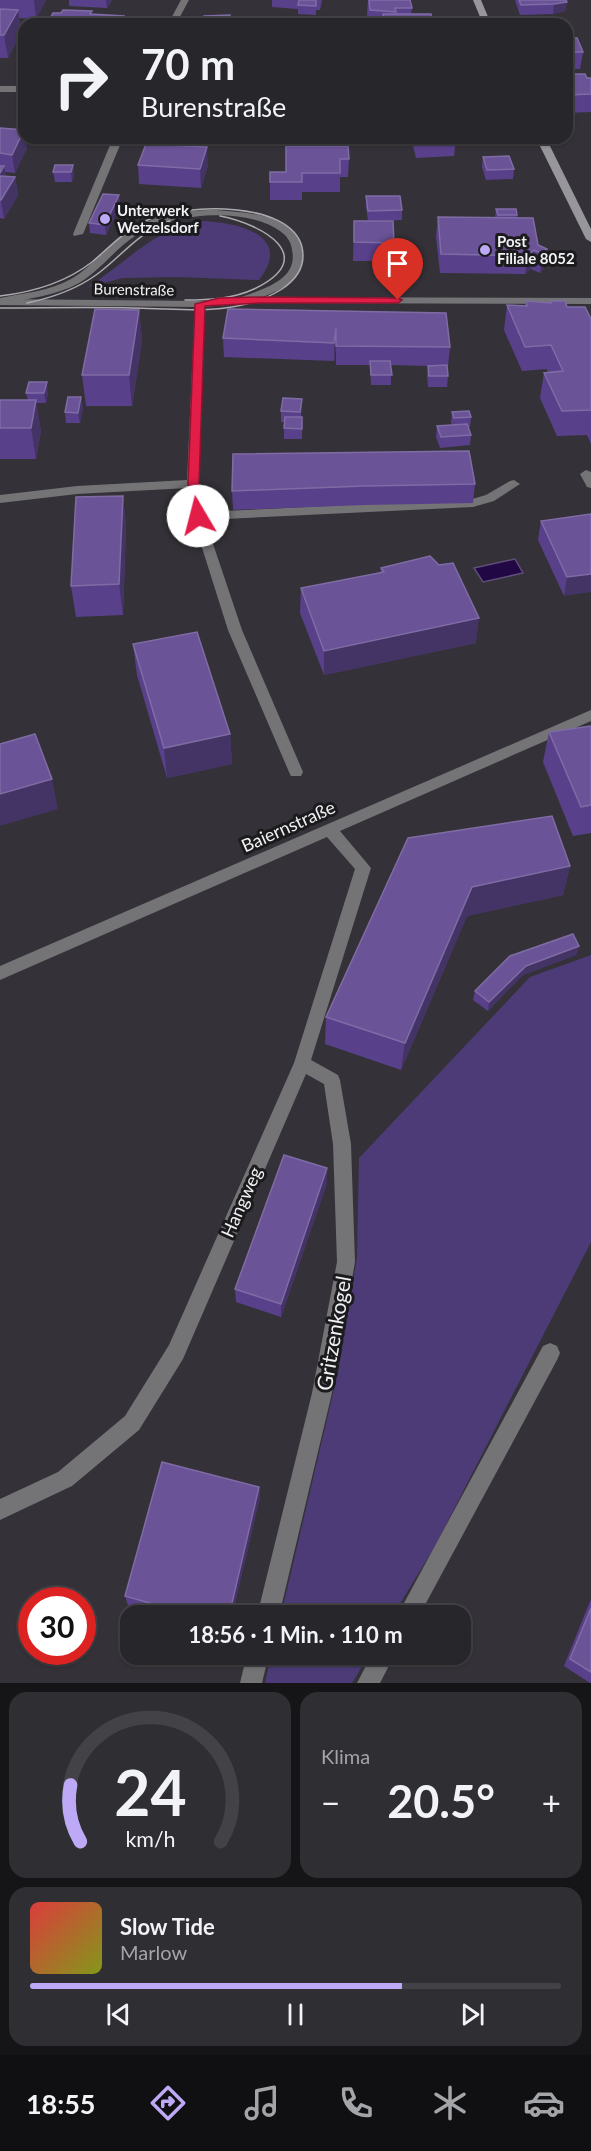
<!DOCTYPE html>
<html lang="de">
<meta charset="utf-8">
<style>
:root{--surface:#27262a;--page:#2f2e32;--text:#f1f3f6;--muted:#a4a5a8;--line:#434347;--accent:#bda9f5}
body{margin:0;font-family:Lato,sans-serif;background:var(--page);color:var(--text);height:100vh;display:flex;flex-direction:column;font-size:22px;white-space:nowrap}
*{box-sizing:border-box;margin:0}
p{font-size:20px;color:var(--muted)}
.icon{flex:none;width:33px;height:33px;fill:none;stroke:currentColor;stroke-width:2;stroke-linecap:round;stroke-linejoin:round}
.map{position:relative;height:1683px;overflow:hidden}
.side{display:flex;flex-direction:column;gap:9px;padding:9px;background:#151517;flex:1}
.side>*{flex:none}
.banner{position:absolute;left:18px;top:18px;width:555px;height:126px;border-radius:18px;box-shadow:0 2px 4px #0004,0 0 0 2px var(--line);background:#27262a;color:var(--text);overflow:hidden}
.speed{position:absolute;left:18px;top:1587px;display:flex;gap:12px;font-size:30px;font-weight:700;text-align:center}
.speed>*{display:grid;place-content:center;width:78px;height:78px;border-radius:50%;background:var(--surface);box-shadow:0 2px 4px #0004,0 0 0 2px var(--line);line-height:1}
.speed .limit{border:9px solid #d22;background:#fff;color:#111}
.pin{position:absolute;display:grid;place-items:center;width:51px;height:51px;color:#fff;margin:-62px -26px;border-radius:50% 50% 50% 0;rotate:-45deg;box-shadow:0 0 6px #0007}
.pin .icon{rotate:45deg}
.me{position:absolute;width:66px;margin:-33px;rotate:352deg;stroke-linejoin:round;filter:drop-shadow(0 0 4px #0008)}
.turn{display:flex;align-items:center;gap:21px;height:126px;padding:0 24px;font-size:27px}
.turn .icon{width:78px;height:78px;stroke-width:2.5}
.turn b{display:block;font-size:42px;line-height:51px}
.big{font-size:45px;font-weight:700;line-height:1.1}
.side .widget{flex:1;display:flex;flex-direction:column;justify-content:center;gap:9px;min-width:0;padding:0 21px;border-radius:18px;background:var(--page)}
.side .dial{align-items:center;gap:0}
.dial svg{height:156px;overflow:visible;fill:none;stroke:var(--line);stroke-width:7;stroke-linecap:round;text-anchor:middle}
.dial text{fill:var(--text);stroke:none}
.song{display:flex;align-items:center;gap:18px}
.cover{width:72px;height:72px;border-radius:9px;background:linear-gradient(135deg,hsl(0 70% 55%),hsl(70 70% 35%))}
.played{height:6px;border-radius:3px;background:linear-gradient(90deg,var(--accent) 70%,var(--line) 70%)}
.keys{display:flex;justify-content:space-around;direction:ltr}
.heat{display:flex;justify-content:space-between;align-items:center;font-size:33px;direction:ltr}
.side .tiles{flex:1;display:grid;gap:9px;grid-template-columns:1fr 1fr}
.widget:last-child{grid-column:span 2}
.trip{position:absolute;left:120px;top:1605px;width:351px;height:60px;border-radius:18px;background:var(--surface);box-shadow:0 2px 4px #0004,0 0 0 2px var(--line);font-weight:700;line-height:60px;text-align:center}
.tabs{display:flex;height:96px;justify-content:space-around;align-items:center;background:#100f11;color:var(--muted)}
.tabs .icon{width:42px;height:42px}
.tabs .active{color:var(--accent)}
.tabs b{font-size:27px;color:var(--text)}
.map>svg:first-child{display:block}
.green{fill:#4d3b77}
.water{fill:#210844;stroke:#5f4e79;stroke-width:1.5}
.lines{fill:none;stroke-linecap:round;stroke-linejoin:round}
.service{fill:#747376;fill-rule:evenodd}
.minor{fill:#747376;fill-rule:evenodd}
.tertiary{fill:#747376;fill-rule:evenodd}
.secondary{fill:#97969b;fill-rule:evenodd}
.tram{stroke:#acaaaf;stroke-width:1.5}
.wall{fill:#59408b}
.shaded-wall{fill:#443365}
.building{fill:#6a5396;stroke:#7f6ca5;stroke-width:1.5}
.route{fill:#e11d48;stroke:#92132f;stroke-width:1.5}
.poi-dot{fill:#bda9f5;stroke:#1b1b1d;stroke-width:2}
.labels{text-anchor:middle;dominant-baseline:central;stroke-width:6;stroke-linejoin:round;paint-order:stroke}
.far-poi-label{font-size:15px;font-weight:bold;fill:#f1f0f4;stroke:#1b1b1d;text-anchor:start}
.far-street-label{font-size:15px;fill:#f1f0f4;stroke:#1b1b1d}
.street-label{font-size:18px;fill:#f1f0f4;stroke:#1b1b1d}
.near-street-label{font-size:21px;fill:#f1f0f4;stroke:#1b1b1d}
</style>
<div class="map">
<svg width="591" height="1683" viewBox="0 0 591 1683">
<rect width="100%" height="100%" fill="#343238"/>
<!-- green -->
<g class="green">
<path d="M201,221c34,1 94,13 58,59l-81,-3 -55,1 -35,9c38,-24 67,-59 113,-66z"/>
<polygon points="591,955 591,1242 434,1548 393,1615 281,1615 339,1368 357,1257 359,1158 530,977"/>
<polygon points="271,1655 271,1654 369,1655 352,1683 265,1683"/>
</g>
<!-- water -->
<polygon class="water" points="515,559 523,573 483,582 474,568"/>
<g class="lines">
<!-- service -->
<g class="service">
<path d="M216,210c23,2 51,3 71,16 19,13 21,40 4,56 -8,7 -19,11 -28,15 -9,2 -18,8 -27,6v-4c22,-9 63,-17 56,-49 -1,-8 -5,-14 -12,-19 -34,-25 -111,-18 -145,5 -20,13 -34,34 -56,47 -23,13 -53,16 -79,21v-6c24,-5 50,-7 71,-19 16,-9 28,-24 42,-36 29,-26 65,-33 103,-33z"/>
<polygon points="586,470 591,472 591,488 587,487 580,474"/>
<polygon points="550,1343 557,1346 560,1353 557,1360 419,1616 397,1616 543,1346"/>
<polygon points="372,1654 395,1654 380,1683 357,1683"/>
</g>
<!-- minor -->
<g class="minor">
<polygon points="181,0 189,0 176,24 168,24"/>
<rect x="0" y="86" width="24" height="6"/>
<polygon points="113,138 123,138 83,234 74,236 73,234"/>
<polygon points="200,301 205,304 199,484 203,512 472,499 486,495 510,481 514,480 520,484 494,501 473,507 205,520 242,630 303,772 301,776 291,776 289,772 228,630 192,516 188,488 77,494 0,503 0,495 77,486 187,480 195,304"/>
<polygon points="591,710 591,721 340,831 371,868 311,1060 338,1075 340,1080 351,1144 355,1262 332,1393 279,1616 257,1616 312,1393 337,1262 333,1144 324,1084 306,1074 183,1359 139,1430 72,1486 0,1520 0,1499 58,1472 125,1416 169,1345 294,1063 355,869 327,837 0,980 0,966"/>
<polygon points="247,1654 269,1654 262,1683 240,1683"/>
</g>
<!-- tertiary -->
<polygon class="tertiary" points="260,297 591,298 591,304 260,303 200,307 0,305 0,299 200,301"/>
<!-- secondary -->
<g class="secondary">
<polygon points="473,0 481,0 491,24 483,24"/>
<polygon points="536,138 546,138 591,229 591,242 586,239"/>
</g>
<!-- tram -->
<g class="tram">
<path d="M0,296c34,-4 65,-13 92,-34 19,-16 35,-34 58,-43 35,-15 140,-19 152,28 4,18 -5,32 -20,42 -44,28 -101,20 -150,19 -44,-1 -88,0 -132,0"/>
<path d="M185,300c23,0 48,-1 69,-11 67,-32 8,-65 -34,-73"/>
<path d="M27,303c24,-5 48,-13 69,-28 26,-19 42,-43 74,-54"/>
</g>
</g>
<!-- wall -->
<g class="wall">
<polygon points="0,0 46,0 36,19 19,18 21,33 8,58 0,58"/>
<polygon points="69,0 112,0 107,8 69,6"/>
<polygon points="272,0 322,0 320,10 316,10 316,15 298,14 298,9 272,7"/>
<polygon points="368,0 410,0 412,8 411,14 432,24 369,24 367,14"/>
<polygon points="515,0 519,0 567,2 565,11 553,14 520,15"/>
<polygon points="567,38 583,52 580,69 567,69"/>
<polygon points="567,74 591,78 591,112 567,113"/>
<polygon points="0,128 27,148 15,173 5,172 6,176 15,177 18,195 4,219 0,218"/>
<polygon points="411,138 456,138 454,156 416,158"/>
<polygon points="286,146 349,159 348,177 340,177 340,192 302,192 302,200 270,200 270,172 286,172"/>
<polygon points="483,157 514,169 513,179 486,180 482,167"/>
<polygon points="73,165 74,175 72,182 55,182 53,172"/>
<polygon points="138,165 208,165 201,188 139,184"/>
<polygon points="119,195 120,205 106,235 90,233 89,223"/>
<polygon points="366,196 402,210 402,220 368,221 366,206"/>
<polygon points="496,209 517,215 517,218 538,245 547,249 544,267 540,273 531,269 525,274 440,273 436,236 438,217 495,218"/>
<polygon points="354,221 394,243 393,261 353,261"/>
<polygon points="526,301 550,303 550,301 567,307 591,319 591,444 587,435 557,436 540,398 544,373 548,373 547,369 522,371 504,330 507,305 525,306"/>
<polygon points="139,310 142,341 132,406 86,406 82,375"/>
<polygon points="223,338 450,347 448,366 447,366 448,376 447,387 428,387 427,376 428,366 391,365 391,385 371,385 370,365 336,365 336,347 334,361 224,357"/>
<polygon points="26,393 48,393 46,403 36,403 41,431 36,459 0,459 0,400 28,400"/>
<polygon points="81,397 83,408 80,423 66,423 65,412"/>
<polygon points="302,399 301,417 302,417 302,439 284,439 284,422 281,422 281,411"/>
<polygon points="452,412 471,417 470,427 468,427 471,435 470,445 440,448 436,437 437,426 452,425 451,423"/>
<polygon points="233,454 475,484 473,503 364,505 233,510 232,491"/>
<polygon points="123,496 126,527 123,615 76,617 71,586"/>
<polygon points="591,514 564,596 538,540 541,521"/>
<polygon points="381,568 476,643 324,675 300,613 301,588 380,573"/>
<polygon points="133,644 230,734 232,764 167,778 137,675"/>
<polygon points="591,726 591,833 573,836 543,762 549,732"/>
<polygon points="408,838 570,866 563,895 467,916 401,1070 325,1044 326,1017"/>
<polygon points="579,946 576,955 523,975 488,1011 473,1000 475,991"/>
<polygon points="327,1183 281,1317 236,1302 235,1289"/>
<polygon points="259,1487 260,1497 232,1616 169,1616 128,1605 125,1596"/>
<polygon points="591,1599 591,1683 590,1683 564,1666"/>
</g>
<!-- shaded-wall -->
<g class="shaded-wall">
<polygon points="34,0 46,0 36,19"/>
<polygon points="106,0 112,0 107,8"/>
<polygon points="567,2 565,11 553,14 554,4"/>
<polygon points="18,10 21,33 8,58 4,35"/>
<polygon points="124,16 124,24 120,24"/>
<polygon points="24,131 24,138 26,138 27,148 15,173 12,155"/>
<polygon points="207,147 208,165 201,188 200,169"/>
<polygon points="73,165 74,175 72,182 71,172"/>
<polygon points="4,166 7,184 0,184 0,173"/>
<polygon points="15,177 18,195 4,219 1,200"/>
<polygon points="119,195 120,205 106,235 105,225"/>
<polygon points="547,249 544,267 540,273 542,254"/>
<polygon points="534,250 531,269 525,274 528,256"/>
<polygon points="139,310 142,341 132,406 129,375"/>
<polygon points="336,328 336,347 334,361 334,343"/>
<polygon points="47,382 48,393 46,403 44,393"/>
<polygon points="81,397 83,408 80,423 78,413"/>
<polygon points="36,400 41,431 36,459 31,428"/>
<polygon points="123,496 126,527 123,615 119,584"/>
<polygon points="591,574 591,592 564,596 567,577"/>
<polygon points="479,618 476,643 324,675 324,651"/>
<polygon points="230,734 232,764 167,778 164,748"/>
<polygon points="52,779 58,809 0,826 0,794"/>
<polygon points="570,866 563,895 467,916 401,1070 405,1043 472,887"/>
<polygon points="579,946 576,955 523,975 488,1011 489,1002 526,966"/>
<polygon points="327,1168 327,1183 281,1317 281,1304"/>
<polygon points="259,1487 260,1497 232,1616 229,1616"/>
</g>
<!-- building -->
<g class="building">
<polygon points="299,0 316,0 316,6 298,5"/>
<polygon points="369,0 410,0 412,8 395,8 396,12 370,10"/>
<polygon points="519,0 566,0 567,2 554,4 521,5"/>
<polygon points="0,9 18,10 4,35 0,35"/>
<polygon points="63,10 92,11 90,14 124,16 120,24 47,24 53,13 61,13"/>
<polygon points="383,14 431,14 432,24 385,24"/>
<polygon points="230,15 230,24 204,24 204,16"/>
<polygon points="567,38 577,38 583,52 567,52"/>
<polygon points="567,74 585,74 587,78 591,78 591,94 567,95"/>
<polygon points="0,128 24,130 12,155 0,153"/>
<polygon points="417,138 456,138 417,140"/>
<polygon points="146,144 207,147 200,169 138,165"/>
<polygon points="286,146 348,146 349,159 340,159 340,173 302,173 302,182 270,182 270,172 286,172"/>
<polygon points="509,156 514,169 487,170 483,157"/>
<polygon points="55,165 73,165 71,172 53,172"/>
<polygon points="0,166 4,166 0,173"/>
<polygon points="0,176 15,177 1,200 0,200"/>
<polygon points="103,194 119,195 105,225 89,223"/>
<polygon points="366,196 400,196 402,210 368,211"/>
<polygon points="496,209 516,209 517,215 498,215"/>
<polygon points="438,217 533,218 538,245 547,249 542,254 534,250 528,256 441,254"/>
<polygon points="354,221 393,221 394,243 354,242"/>
<polygon points="526,301 551,303 550,301 565,301 567,307 585,307 591,319 591,410 562,411 544,373 563,371 551,345 525,347 507,305 527,306"/>
<polygon points="95,309 139,310 129,375 82,375"/>
<polygon points="228,309 446,313 450,347 336,346 336,328 334,343 223,338"/>
<polygon points="370,361 390,361 392,375 371,375"/>
<polygon points="447,365 448,376 429,376 428,366"/>
<polygon points="29,382 47,382 44,393 26,393"/>
<polygon points="68,397 81,397 78,413 65,412"/>
<polygon points="283,398 302,399 300,412 281,411"/>
<polygon points="0,400 36,400 31,428 0,428"/>
<polygon points="469,411 471,417 454,418 452,412"/>
<polygon points="285,417 302,417 302,429 284,428"/>
<polygon points="467,424 471,435 441,437 437,426"/>
<polygon points="469,451 475,484 364,486 232,491 233,454"/>
<polygon points="123,496 119,584 71,586 76,497"/>
<polygon points="591,514 591,574 567,577 541,521"/>
<polygon points="430,556 439,565 453,563 479,618 324,651 301,588 384,572 381,568"/>
<polygon points="197,632 230,734 164,748 133,644"/>
<polygon points="591,726 591,805 581,807 549,732"/>
<polygon points="35,734 52,779 0,794 0,744"/>
<polygon points="552,816 570,866 472,887 405,1043 326,1017 408,838"/>
<polygon points="573,934 579,946 526,966 489,1002 475,991 510,956"/>
<polygon points="284,1155 327,1168 281,1304 235,1289"/>
<polygon points="162,1462 259,1487 229,1616 195,1616 125,1596"/>
<polygon points="591,1608 591,1672 570,1659"/>
</g>
<!-- route -->
<polygon class="route" points="260,297 398,298 402,300 398,303 260,303 205,306 199,484 204,516 198,520 194,519 188,484 195,304 219,298"/>
<!-- markers -->
<g class="poi-dot">
<circle cx="105" cy="219" r="6"/>
<circle cx="485" cy="250" r="6"/>
</g>
<g class="labels">
<!-- far-poi labels -->
<g class="far-poi-label">
<text x="117" y="210">Unterwerk<tspan x="117" dy="17">Wetzelsdorf</tspan></text>
<text x="497" y="241">Post<tspan x="497" dy="17">Filiale 8052</tspan></text>
</g>
<!-- far-street labels -->
<g class="far-street-label">
<text transform="translate(134 289) rotate(1)">Burenstraße</text>
</g>
<!-- street labels -->
<g class="street-label">
<text transform="translate(288 826) rotate(-24)">Baiernstraße</text>
<text transform="translate(241 1202) rotate(-66)">Hangweg</text>
</g>
<!-- near-street labels -->
<g class="near-street-label">
<text transform="translate(333 1333) rotate(-80)">Gritzenkogel</text>
</g>
</g>
</svg>
<div class="speed"><div class="limit">30</div></div>
<div class="pin" style="left:398px;top:300px;background:#d93025"><svg class="icon" aria-label="arrive" viewBox="0 0 24 24"><path d="M6 21V4h12l-3 4 3 4H6"/></svg></div>
<svg class="me" style="left:198px;top:516px" viewBox="-20 -20 40 40"><circle r="19" fill="#fff"/><path d="M0-13L10 11 0 6-10 11z" fill="#e11d48"/></svg>
<div class="trip">18:56 · 1 Min. · 110 m</div>
<div class="banner">
<div class="turn"><svg class="icon" aria-label="right" viewBox="0 0 24 24"><path d="M7 20v-9h11M14 6l5 5-5 5"/></svg><div><b>70 m</b>Burenstraße</div></div>
</div>
</div>
<section class="side">
<div class="tiles">
<div class="widget dial"><svg viewBox="0 0 100 80">
<path d="M14 69A42 42 0 1 1 86 69"/>
<path d="M14 69A42 42 0 0 1 9 40" stroke="#bda9f5"/>
<text x="50" y="56" font-size="32" font-weight="700">24</text>
<text x="50" y="72" font-size="11">km/h</text>
</svg></div>
<div class="widget"><p>Klima</p>
<div class="heat"><a>−</a><b class="big">20.5°</b><a>+</a></div>
</div>
<div class="widget">
<div class="song"><i class="cover"></i><div><b>Slow Tide</b><p>Marlow</p></div></div>
<div class="played"></div>
<div class="keys"><svg class="icon" aria-label="previous" viewBox="0 0 24 24"><path d="M18 5L8 12l10 7zM5 5v14"/></svg><svg class="icon" aria-label="pause" viewBox="0 0 24 24"><path d="M8 5v14M16 5v14"/></svg><svg class="icon" aria-label="next" viewBox="0 0 24 24"><path d="M6 5l10 7-10 7zM19 5v14"/></svg></div>
</div>
</div>
</section>
<nav class="tabs">
<b>18:55</b>
<svg class="icon active" aria-label="directions" viewBox="0 0 24 24"><path d="M12 3l9 9-9 9-9-9zM9 14v-3h6M13 9l2 2-2 2"/></svg>
<svg class="icon" aria-label="music" viewBox="0 0 24 24"><path d="M9 18V5l10-2v13"/><circle cx="6" cy="18" r="3"/><circle cx="16" cy="16" r="3"/></svg>
<svg class="icon" aria-label="phone" viewBox="0 0 24 24"><path d="M5 4h4l2 5-3 2q2 4 5 5l2-3 5 2v4C11 20 4 13 5 4z"/></svg>
<svg class="icon" aria-label="climate" viewBox="0 0 24 24"><path d="M12 3v18M4 7l16 10M4 17L20 7"/></svg>
<svg class="icon" aria-label="car" viewBox="0 0 24 24"><path d="M5 17H2v-5l4-1 3-4h7l3 4 3 1v5h-3M9 17h6M6 11h13"/><circle cx="7" cy="17" r="2"/><circle cx="17" cy="17" r="2"/></svg>
</nav>
